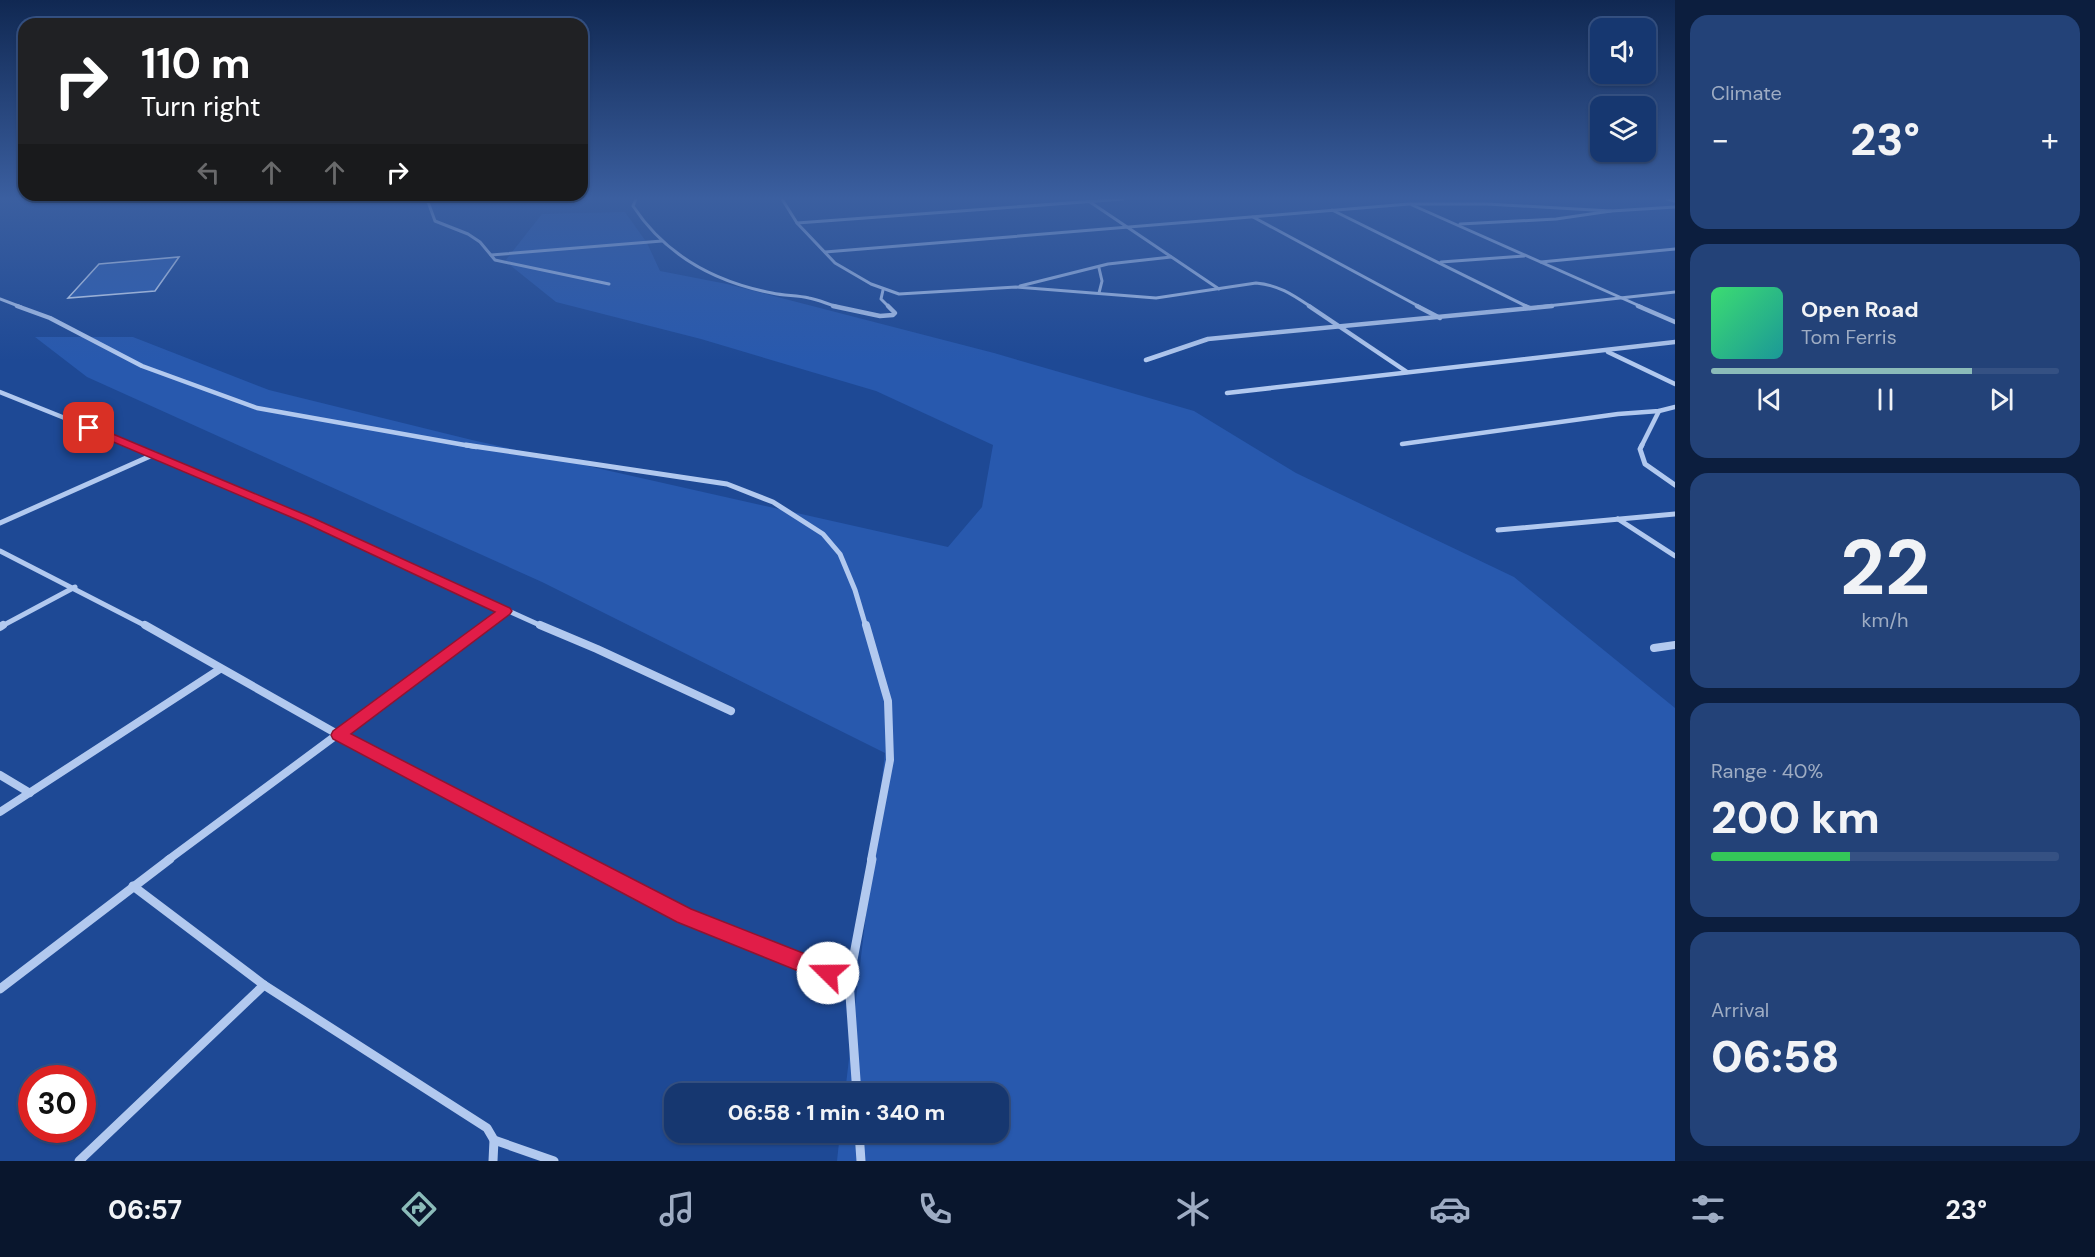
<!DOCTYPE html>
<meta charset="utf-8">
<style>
:root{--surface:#163770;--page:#234278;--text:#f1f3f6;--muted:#9eacc3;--line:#355183;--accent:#8bbbb9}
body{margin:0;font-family:"DM Sans",sans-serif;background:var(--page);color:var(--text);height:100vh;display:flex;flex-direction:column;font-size:22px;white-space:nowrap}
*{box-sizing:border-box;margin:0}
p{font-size:20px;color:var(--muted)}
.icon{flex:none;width:33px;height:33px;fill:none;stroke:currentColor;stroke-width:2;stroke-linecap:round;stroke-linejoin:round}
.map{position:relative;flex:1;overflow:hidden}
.drawer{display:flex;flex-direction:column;gap:15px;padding:15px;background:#0c1e3e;width:420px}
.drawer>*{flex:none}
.guide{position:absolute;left:18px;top:18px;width:570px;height:183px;border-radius:18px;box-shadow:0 2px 4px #0004,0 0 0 2px var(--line);background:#202124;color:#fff;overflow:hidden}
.tools{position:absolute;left:1590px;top:18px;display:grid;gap:12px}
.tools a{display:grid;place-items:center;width:66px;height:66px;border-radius:12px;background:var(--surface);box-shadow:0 2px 4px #0004,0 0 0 2px var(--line);font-size:30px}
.speed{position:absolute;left:18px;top:1065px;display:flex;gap:12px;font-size:30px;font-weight:700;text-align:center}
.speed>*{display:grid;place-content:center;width:78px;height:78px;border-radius:50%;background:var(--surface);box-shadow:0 2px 4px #0004,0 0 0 2px var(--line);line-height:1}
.speed .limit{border:9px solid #d22;background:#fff;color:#111}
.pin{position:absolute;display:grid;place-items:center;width:51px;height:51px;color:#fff;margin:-26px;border-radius:12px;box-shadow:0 3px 9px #0006}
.me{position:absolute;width:66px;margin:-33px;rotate:292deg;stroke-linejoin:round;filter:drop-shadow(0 0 4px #0008)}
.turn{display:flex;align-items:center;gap:21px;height:126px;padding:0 24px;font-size:27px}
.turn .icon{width:78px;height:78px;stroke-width:2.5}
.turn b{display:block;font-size:42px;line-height:51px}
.lanes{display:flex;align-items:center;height:57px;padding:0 24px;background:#0003;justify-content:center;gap:30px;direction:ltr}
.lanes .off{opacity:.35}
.big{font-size:45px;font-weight:800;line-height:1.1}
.drawer .card{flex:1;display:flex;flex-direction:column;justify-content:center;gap:9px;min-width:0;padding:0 21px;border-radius:18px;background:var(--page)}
.drawer .dial{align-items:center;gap:0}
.dial b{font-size:78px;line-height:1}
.song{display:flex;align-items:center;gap:18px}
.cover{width:72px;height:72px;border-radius:9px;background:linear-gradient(135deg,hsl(140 70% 55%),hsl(180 70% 35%))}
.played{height:6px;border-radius:3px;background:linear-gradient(90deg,var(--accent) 75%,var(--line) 75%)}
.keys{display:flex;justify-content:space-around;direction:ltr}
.heat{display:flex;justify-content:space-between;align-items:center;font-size:33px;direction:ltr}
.charge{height:9px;border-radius:4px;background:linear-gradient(90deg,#34c759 40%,var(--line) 0)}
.trip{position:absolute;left:664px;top:1083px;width:345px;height:60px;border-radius:18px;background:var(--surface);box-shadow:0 2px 4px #0004,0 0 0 2px var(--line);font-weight:800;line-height:60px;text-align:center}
.dock{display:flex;height:96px;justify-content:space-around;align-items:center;background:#09162d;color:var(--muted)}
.dock .icon{width:42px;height:42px}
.dock .current{color:var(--accent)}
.dock b{font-size:27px;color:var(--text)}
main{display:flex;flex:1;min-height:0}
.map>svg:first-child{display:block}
.green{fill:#2859ae}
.building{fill:#2e5fb3;stroke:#d8e5fa;stroke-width:1.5}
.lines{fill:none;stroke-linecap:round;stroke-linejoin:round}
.minor-far4{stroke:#b2c9ef;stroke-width:3}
.minor-far3{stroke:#b2c9ef;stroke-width:4.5}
.minor-far2{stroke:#b2c9ef;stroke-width:5}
.minor-far1{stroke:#b2c9ef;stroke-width:8}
.minor{stroke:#b2c9ef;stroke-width:9}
.route{fill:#e11d48;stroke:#92132f;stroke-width:1.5}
</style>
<main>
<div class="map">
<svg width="1675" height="1161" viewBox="0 0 1675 1161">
<rect width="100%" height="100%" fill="#1e4995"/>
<!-- green -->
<polygon class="green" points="625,212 647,243 660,271 727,284 994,353 1194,411 1296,473 1514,577 1675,708 1675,1161 837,1161 840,1133 999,1132 999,1094 845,1093 885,753 542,582 87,377 35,337 133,337 269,390 472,440 948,547 982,507 993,445 876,391 701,339 556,302 505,261 542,214"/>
<!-- building -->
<polygon class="building" points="179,257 155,291 68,298 99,264"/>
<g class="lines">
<!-- minor-far4 -->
<g class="minor-far4">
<polyline points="427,199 435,221 468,234 480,242 495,260 609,284"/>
<path d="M636,199l-3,7c33,50 82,76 139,87 13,3 25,2 37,5 11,2 20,7 30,9"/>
<path d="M782,199l15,24 38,40 36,21 28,10 117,-7 140,11 100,-15c23,2 37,12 55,24"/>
<polyline points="1667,199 1675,201"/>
<polyline points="1090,202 1219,289"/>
<polyline points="1412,205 1642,307"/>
<polyline points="1332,210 1528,307"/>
<polyline points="1253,217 1420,307"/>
<polyline points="797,223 1123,199"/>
<polyline points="1460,224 1556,219 1611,211 1675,207"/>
<polyline points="825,252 1409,204 1487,204 1611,211"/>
<polyline points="491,255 662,241"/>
<polyline points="1441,262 1524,256"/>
<polyline points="1541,262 1675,249"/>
<polyline points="1099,268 1102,281 1099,293"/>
<polyline points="1020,286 1108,264 1171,257"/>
<polyline points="883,290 881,299 889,307"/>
<polyline points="0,299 21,307"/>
<polyline points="1538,307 1675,292"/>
</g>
<!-- minor-far3 -->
<g class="minor-far3">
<polyline points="17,306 50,318 142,366 257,408 476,447"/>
<polyline points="833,306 880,316 893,315 895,313 888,306"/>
<polyline points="1309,306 1407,372"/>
<polyline points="1417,306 1440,318"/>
<polyline points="1525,306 1530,308"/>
<polyline points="1638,306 1675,322"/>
<polyline points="1608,352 1675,384"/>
<polyline points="1146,360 1208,339 1552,306"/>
<polyline points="0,392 137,447"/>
<polyline points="1227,393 1675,342"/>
<polyline points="1402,444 1618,414 1659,411 1675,407"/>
<polyline points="1641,447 1659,411"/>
</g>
<!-- minor-far2 -->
<g class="minor-far2">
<polyline points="133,445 309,521 544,627"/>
<polyline points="466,445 727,484 773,502 823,534 840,554 855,590 866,627"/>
<polyline points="1642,445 1640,449 1645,464 1675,485"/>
<polyline points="1618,519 1675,556"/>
<polyline points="0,523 155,454"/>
<polyline points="1498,530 1675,514"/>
<polyline points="0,551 148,627"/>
<polyline points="0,627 75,587"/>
<polyline points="483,627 505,611"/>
</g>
<!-- minor-far1 -->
<g class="minor-far1">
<polyline points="145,625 339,735 579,860"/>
<polyline points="540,625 597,649 731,711"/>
<polyline points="866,625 888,701 890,760 871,860"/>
<polyline points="0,627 3,625"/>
<polyline points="1654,648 1675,645"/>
<polyline points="0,775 30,793"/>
<polyline points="0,812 220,669"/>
<polyline points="168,860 485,625"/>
</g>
<!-- minor -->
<g class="minor">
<polyline points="576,859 684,915 849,981"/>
<polyline points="133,886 264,985 487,1128 494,1140 493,1161"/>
<polyline points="0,989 170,859"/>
<polyline points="857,1094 849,981 872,859"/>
<polyline points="859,1132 861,1161"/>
<polyline points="494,1140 554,1161"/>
<polyline points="79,1161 264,985"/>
</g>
</g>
<!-- sky -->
<linearGradient id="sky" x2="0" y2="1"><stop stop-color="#102852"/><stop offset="0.55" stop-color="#3b5fa0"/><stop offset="1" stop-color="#3b5fa0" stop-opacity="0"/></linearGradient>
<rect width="1675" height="361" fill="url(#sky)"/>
<!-- route -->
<polygon class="route" points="89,424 313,518 510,608 512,611 510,614 351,734 691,909 836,966 839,973 836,980 828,983 677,922 333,739 331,735 333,731 495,612 305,523 85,430 85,425"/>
</svg>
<div class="tools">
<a><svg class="icon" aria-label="sound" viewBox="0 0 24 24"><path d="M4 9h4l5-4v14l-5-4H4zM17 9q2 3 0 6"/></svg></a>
<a><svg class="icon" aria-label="layers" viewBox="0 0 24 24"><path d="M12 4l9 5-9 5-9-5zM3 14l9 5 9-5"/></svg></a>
</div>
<div class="speed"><div class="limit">30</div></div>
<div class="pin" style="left:89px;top:428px;background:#d93025"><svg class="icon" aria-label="arrive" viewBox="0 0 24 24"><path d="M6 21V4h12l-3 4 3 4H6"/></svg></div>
<svg class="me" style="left:828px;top:973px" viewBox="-20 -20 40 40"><circle r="19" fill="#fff"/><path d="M0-13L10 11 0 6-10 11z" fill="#e11d48"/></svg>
<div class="trip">06:58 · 1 min · 340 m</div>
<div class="guide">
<div class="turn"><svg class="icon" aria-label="right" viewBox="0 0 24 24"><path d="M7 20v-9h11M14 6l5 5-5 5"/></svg><div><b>110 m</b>Turn right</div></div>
<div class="lanes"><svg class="icon off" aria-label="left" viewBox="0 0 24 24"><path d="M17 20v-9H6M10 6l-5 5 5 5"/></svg><svg class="icon off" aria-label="ahead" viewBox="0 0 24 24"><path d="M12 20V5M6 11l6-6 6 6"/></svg><svg class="icon off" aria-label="ahead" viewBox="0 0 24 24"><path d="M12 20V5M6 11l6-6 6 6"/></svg><svg class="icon" aria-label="right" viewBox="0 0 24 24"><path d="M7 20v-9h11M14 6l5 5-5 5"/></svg></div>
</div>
</div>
<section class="drawer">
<div class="card"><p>Climate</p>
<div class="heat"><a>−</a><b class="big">23°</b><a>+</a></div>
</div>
<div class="card">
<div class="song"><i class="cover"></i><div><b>Open Road</b><p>Tom Ferris</p></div></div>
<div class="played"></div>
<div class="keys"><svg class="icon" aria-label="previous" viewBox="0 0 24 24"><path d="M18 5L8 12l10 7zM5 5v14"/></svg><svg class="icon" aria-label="pause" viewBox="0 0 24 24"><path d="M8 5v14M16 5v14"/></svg><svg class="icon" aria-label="next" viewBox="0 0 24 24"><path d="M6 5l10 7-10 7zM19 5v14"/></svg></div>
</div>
<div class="card dial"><b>22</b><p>km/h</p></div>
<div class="card"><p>Range · 40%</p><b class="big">200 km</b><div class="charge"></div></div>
<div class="card"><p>Arrival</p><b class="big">06:58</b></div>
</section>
</main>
<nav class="dock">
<b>06:57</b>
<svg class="icon current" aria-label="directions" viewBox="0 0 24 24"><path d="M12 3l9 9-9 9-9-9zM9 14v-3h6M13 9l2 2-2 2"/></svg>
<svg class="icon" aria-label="music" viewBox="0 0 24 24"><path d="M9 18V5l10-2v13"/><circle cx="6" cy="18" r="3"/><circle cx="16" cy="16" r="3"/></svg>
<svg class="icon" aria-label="phone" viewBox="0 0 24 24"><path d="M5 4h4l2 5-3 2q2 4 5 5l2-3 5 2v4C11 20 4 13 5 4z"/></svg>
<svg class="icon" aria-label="climate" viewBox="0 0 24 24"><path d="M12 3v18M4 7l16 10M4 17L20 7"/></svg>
<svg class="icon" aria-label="car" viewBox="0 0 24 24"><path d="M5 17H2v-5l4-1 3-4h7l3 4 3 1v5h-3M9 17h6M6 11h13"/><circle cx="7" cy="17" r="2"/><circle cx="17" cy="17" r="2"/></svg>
<svg class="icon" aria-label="filters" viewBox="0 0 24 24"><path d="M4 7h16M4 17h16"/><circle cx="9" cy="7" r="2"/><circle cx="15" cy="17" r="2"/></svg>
<b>23°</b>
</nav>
